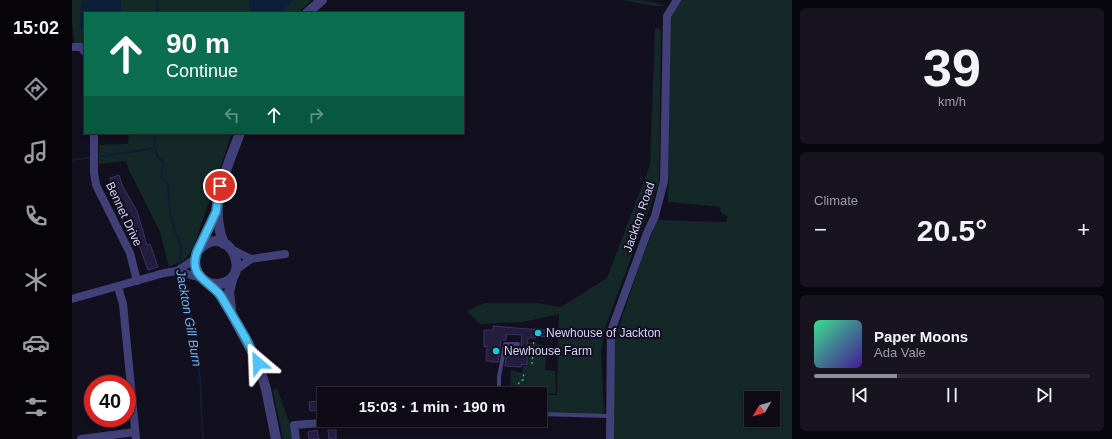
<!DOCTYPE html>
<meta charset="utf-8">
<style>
:root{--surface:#0e0b17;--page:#171420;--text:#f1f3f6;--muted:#9b9ba1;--line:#2e2b36;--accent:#8c9099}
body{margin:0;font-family:Helvetica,sans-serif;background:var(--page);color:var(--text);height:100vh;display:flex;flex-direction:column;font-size:15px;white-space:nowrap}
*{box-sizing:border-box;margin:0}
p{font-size:13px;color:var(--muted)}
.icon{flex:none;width:22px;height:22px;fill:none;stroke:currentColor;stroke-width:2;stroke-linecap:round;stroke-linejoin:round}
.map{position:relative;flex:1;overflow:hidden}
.drawer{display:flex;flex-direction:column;gap:8px;padding:8px;background:#08060d;width:320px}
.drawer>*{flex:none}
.hud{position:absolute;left:12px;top:12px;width:380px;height:122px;border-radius:0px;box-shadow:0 2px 6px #0003,0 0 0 1px var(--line);background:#0b6e4f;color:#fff;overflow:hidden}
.needle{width:26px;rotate:232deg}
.controls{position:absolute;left:672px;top:391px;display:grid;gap:8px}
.controls a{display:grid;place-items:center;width:36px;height:36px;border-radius:0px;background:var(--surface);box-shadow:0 2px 6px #0003,0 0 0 1px var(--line);font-size:20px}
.speed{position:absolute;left:12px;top:375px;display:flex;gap:8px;font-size:20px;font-weight:700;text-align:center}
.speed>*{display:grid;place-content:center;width:52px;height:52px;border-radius:50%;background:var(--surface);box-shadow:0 2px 6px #0003,0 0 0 1px var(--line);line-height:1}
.speed .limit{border:6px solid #d22;background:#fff;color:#111}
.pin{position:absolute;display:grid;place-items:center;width:34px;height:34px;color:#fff;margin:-17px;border:2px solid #fff;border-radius:50%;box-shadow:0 1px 4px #0007}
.me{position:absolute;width:44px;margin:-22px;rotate:334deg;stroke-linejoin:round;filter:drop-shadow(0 0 3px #0008)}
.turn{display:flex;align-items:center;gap:14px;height:84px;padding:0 16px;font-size:18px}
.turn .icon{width:52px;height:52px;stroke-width:2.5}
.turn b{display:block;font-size:28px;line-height:34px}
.lanes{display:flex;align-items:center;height:38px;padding:0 16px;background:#0003;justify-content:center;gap:20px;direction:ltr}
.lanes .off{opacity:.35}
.big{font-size:30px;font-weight:800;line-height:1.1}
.drawer .tile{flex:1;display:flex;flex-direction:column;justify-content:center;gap:6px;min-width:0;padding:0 14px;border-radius:6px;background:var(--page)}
.drawer .dial{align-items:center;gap:0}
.dial b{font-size:52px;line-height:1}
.song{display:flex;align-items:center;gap:12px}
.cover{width:48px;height:48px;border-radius:6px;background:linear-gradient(135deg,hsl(150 70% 55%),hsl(260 70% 35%))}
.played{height:4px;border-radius:2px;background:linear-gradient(90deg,var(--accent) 30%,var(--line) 30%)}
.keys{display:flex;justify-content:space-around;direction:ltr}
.heat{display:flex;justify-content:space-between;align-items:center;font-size:22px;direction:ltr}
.trip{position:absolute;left:245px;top:387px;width:230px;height:40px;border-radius:0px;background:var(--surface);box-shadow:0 2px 6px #0003,0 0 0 1px var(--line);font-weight:800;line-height:40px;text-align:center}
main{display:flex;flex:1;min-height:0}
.tab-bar{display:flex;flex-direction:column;width:72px;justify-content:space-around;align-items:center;background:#060409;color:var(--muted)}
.tab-bar .icon{width:28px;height:28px}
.tab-bar .on{color:var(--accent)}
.tab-bar b{font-size:18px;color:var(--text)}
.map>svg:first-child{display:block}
.green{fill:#132827;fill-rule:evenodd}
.water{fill:#0f1e38}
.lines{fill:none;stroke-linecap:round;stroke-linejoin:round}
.stream{stroke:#0f1e38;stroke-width:2}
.building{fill:#241d3e;stroke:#3d3267}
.path{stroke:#3ca49f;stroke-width:1.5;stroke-dasharray:2 3;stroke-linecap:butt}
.service{stroke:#424078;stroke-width:4}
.minor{stroke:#424078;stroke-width:8}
.tertiary{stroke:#424078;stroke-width:10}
.route-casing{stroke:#337fa1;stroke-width:10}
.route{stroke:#4fc3f7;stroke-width:7}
.poi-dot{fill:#1ac9dd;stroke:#120f1f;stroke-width:1.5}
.labels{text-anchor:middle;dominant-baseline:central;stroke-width:4;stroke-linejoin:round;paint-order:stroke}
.street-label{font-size:12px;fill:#d7d2fa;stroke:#120f1f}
.poi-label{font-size:12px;fill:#d7d2fa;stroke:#120f1f;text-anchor:start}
.water-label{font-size:13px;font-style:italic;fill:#6db1ed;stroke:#120f1f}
</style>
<main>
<nav class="tab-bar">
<b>15:02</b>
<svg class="icon on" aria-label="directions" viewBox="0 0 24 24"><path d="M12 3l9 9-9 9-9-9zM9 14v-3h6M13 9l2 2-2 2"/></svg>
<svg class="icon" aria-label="music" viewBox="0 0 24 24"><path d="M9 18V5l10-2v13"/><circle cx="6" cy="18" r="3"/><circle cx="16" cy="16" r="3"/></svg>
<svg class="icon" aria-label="phone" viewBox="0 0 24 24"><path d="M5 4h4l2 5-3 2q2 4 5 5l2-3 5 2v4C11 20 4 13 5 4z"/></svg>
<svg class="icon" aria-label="climate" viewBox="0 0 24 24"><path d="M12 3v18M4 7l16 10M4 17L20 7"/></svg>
<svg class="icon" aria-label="car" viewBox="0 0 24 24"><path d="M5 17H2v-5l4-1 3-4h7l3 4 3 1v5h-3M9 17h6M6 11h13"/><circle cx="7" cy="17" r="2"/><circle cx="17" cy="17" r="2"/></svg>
<svg class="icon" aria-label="filters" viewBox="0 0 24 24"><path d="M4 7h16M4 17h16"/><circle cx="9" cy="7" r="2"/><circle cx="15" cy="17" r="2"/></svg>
</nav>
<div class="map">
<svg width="720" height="439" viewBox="0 0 720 439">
<rect width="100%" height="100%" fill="#120f1f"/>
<!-- green -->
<g class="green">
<polygon points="0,0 240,0 226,13 13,13 13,46 2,43 0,21"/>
<path d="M550,0c15,0 29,0 43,6h-11z"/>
<path d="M608,0h112v439h-180l1,-95 26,-77 18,-47 69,2 2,-6 -7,-3 -1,-6 -52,-5 2,-185zM679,398h22v22h-22z"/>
<polygon points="583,28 589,29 587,183 534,325 529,351 532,417 468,416 468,395 485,395 487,314 451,322 408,324 395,311 413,303 465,303 489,307 535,278 578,165"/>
<polygon points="57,133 160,133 122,246 114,259 97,267 88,232 57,170 54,161 27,164 27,145 56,144"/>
<polygon points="457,342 475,346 473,370 483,371 484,394 438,393 439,370 450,373 451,366 456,365"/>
<polygon points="205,388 219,427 221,439 211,439 201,391"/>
</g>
<!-- water -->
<g class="water">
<polygon points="11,0 49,0 49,13 13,13 13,34 11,33 8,25 9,2"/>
<polygon points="177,0 221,0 209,13 179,13 177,5"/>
</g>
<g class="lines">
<!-- stream -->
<g class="stream">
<polyline points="85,13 86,0"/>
<path d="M83,133c-2,12 -1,22 9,30l-3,14 7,7 2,28 4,17 7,16 -2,22"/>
<polyline points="25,157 83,148"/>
<polyline points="0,160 21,157"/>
<polyline points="107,273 111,300 122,336 128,379 131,439"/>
</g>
</g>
<!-- building -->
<g class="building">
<polygon points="47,175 50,185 65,211 75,245 78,244 86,267 76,270 67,245 62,246 60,239 62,239 58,226 59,226 58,221 59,220 54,209 53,209 43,195 38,178"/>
<polygon points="421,326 456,329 469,329 469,330 475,330 475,337 464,336 463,338 456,338 455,365 450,364 449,367 433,366 434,356 448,356 450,335 434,334 434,340 429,340 426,362 419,362 419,361 414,361 415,346 412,347 412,330 421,330"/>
<polygon points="246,401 246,402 252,402 252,410 238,411 237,402"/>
<polygon points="245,430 247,439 237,439 236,432"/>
<polygon points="256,430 264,430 264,439 257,439"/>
</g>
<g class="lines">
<!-- path -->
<g class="path">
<polyline points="460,364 462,339"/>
<path d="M445,394c0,-6 0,-12 6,-14l1,-8"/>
</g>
<!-- service -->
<g class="service">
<polyline points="427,394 427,377 433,344 446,344"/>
<polyline points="468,414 538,416"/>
</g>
<!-- minor -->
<g class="minor">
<polyline points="0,47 9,47 13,52"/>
<polyline points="22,133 22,173 24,185 58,253 65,281"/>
<polyline points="161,250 179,259 213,254"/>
<polyline points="164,270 179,259"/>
<polyline points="105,271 123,259"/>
<polyline points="46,287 51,304 64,439"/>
<polyline points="0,299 92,273 105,271 129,278"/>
<polyline points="9,439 63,432"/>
<polyline points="224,439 222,425 290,420"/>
<polyline points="538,439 539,331 575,233 583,216 592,181 595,16 605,0"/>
</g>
<!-- tertiary -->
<g class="tertiary">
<polyline points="235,13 250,0"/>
<path d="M152,244c-16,-39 2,-74 16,-111"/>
<path d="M125,252c30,-36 60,28 21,32 -19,1 -26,-17 -21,-32l20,-40"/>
<polyline points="135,283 146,292 159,313 186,363 194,389 204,439"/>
<polyline points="159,309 157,292 161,276"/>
</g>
</g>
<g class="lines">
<defs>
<path id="route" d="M148,186l-4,26 -19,40c-9,25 12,28 24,44l24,41 13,26"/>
</defs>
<!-- route casing -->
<use href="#route" class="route-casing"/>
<!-- route -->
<use href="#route" class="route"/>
</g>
<!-- markers -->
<g class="poi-dot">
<circle cx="466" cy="333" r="4"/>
<circle cx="424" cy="351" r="4"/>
</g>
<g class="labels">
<!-- street labels -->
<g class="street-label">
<text transform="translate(52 214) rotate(65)">Bennet Drive</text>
<text transform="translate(567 217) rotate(-71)">Jackton Road</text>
</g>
<!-- poi labels -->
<g class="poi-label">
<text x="474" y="333">Newhouse of Jackton</text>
<text x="432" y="351">Newhouse Farm</text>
</g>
<!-- water labels -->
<g class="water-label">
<text transform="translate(117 318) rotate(80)">Jackton Gill Burn</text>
</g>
</g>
</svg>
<div class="controls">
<a><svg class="needle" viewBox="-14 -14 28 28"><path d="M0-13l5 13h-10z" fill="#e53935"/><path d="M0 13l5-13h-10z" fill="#9b9ba1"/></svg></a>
</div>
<div class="speed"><div class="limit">40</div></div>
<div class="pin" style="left:148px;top:186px;background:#d93025"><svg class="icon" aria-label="arrive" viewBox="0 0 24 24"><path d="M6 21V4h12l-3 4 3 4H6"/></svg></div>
<svg class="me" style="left:186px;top:363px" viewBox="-20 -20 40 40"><path d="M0-17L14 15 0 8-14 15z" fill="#4fc3f7" stroke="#fff" stroke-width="4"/></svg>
<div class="trip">15:03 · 1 min · 190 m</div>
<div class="hud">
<div class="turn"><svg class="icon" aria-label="ahead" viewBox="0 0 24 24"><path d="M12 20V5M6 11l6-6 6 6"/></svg><div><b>90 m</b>Continue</div></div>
<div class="lanes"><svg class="icon off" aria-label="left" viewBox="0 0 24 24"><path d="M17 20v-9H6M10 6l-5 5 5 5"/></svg><svg class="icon" aria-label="ahead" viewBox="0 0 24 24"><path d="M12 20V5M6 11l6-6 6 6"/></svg><svg class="icon off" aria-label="right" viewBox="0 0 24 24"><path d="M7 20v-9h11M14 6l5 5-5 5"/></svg></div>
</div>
</div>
<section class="drawer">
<div class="tile dial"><b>39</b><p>km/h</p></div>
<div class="tile"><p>Climate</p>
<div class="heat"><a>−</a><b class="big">20.5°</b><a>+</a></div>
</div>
<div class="tile">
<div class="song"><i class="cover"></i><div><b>Paper Moons</b><p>Ada Vale</p></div></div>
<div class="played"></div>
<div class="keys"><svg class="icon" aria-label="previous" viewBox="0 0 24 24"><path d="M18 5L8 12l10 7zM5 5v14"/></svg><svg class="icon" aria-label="pause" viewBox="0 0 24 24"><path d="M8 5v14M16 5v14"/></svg><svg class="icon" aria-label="next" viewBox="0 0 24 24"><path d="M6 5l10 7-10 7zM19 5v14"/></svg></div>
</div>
</section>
</main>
